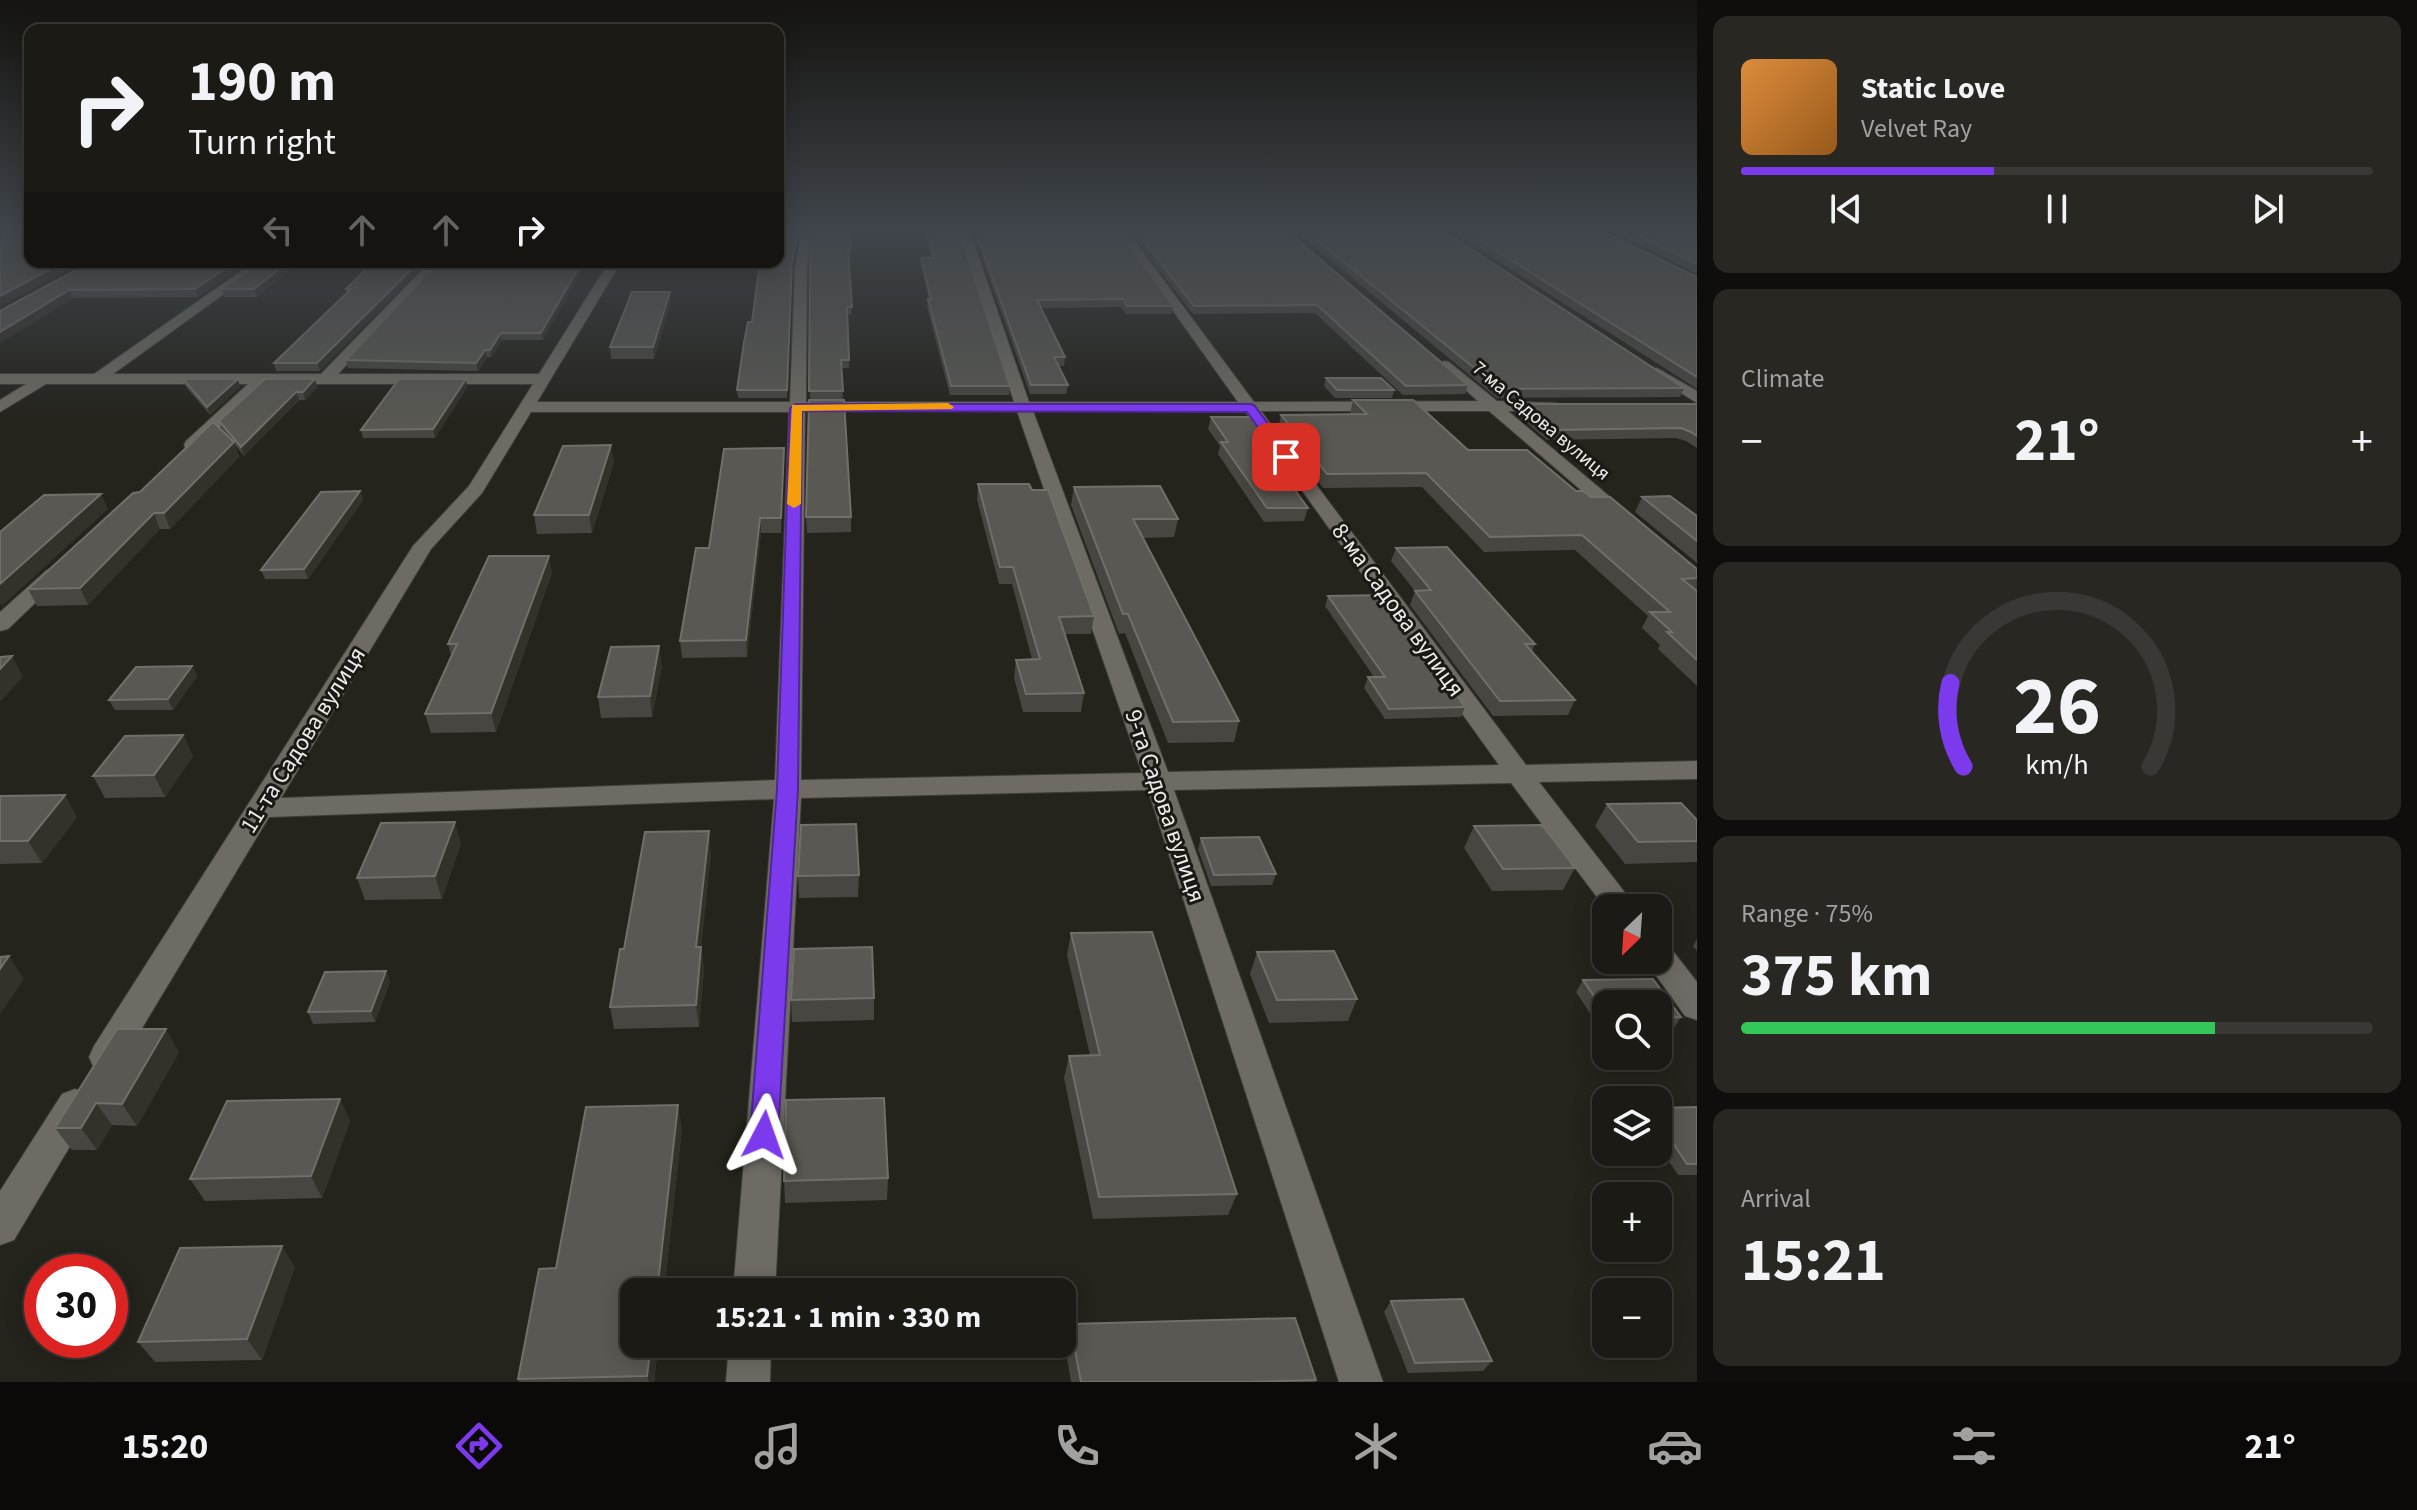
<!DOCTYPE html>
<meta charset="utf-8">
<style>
:root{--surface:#1b1a15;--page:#282722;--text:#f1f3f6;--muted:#a0a1a0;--line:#393834;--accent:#7c3aed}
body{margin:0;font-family:"Source Sans 3",sans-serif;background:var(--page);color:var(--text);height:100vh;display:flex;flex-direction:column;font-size:30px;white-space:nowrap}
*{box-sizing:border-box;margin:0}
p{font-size:26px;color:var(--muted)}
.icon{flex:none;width:44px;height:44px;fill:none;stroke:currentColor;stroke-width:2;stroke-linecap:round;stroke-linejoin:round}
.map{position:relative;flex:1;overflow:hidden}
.panel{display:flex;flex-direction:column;gap:16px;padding:16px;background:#0f0e0c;width:720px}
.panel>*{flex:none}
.banner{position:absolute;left:24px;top:24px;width:760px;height:244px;border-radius:16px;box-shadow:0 4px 20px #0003,0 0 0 2px var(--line);background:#1b1a15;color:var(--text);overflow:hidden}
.needle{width:52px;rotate:205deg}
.tools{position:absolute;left:1592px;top:894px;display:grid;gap:16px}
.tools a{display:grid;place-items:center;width:80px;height:80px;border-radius:16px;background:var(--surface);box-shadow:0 4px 20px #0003,0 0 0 2px var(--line);font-size:40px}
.speed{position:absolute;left:24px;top:1254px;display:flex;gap:16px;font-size:40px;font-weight:700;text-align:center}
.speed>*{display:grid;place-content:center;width:104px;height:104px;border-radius:50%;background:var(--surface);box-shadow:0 4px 20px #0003,0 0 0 2px var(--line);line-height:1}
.speed .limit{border:12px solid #d22;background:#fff;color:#111}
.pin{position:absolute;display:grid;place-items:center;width:68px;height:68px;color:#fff;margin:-34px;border-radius:16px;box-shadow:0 4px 12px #0006}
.me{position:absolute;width:88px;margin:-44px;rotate:4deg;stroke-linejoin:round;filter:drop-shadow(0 0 6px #0008)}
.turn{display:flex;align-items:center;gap:28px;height:168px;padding:0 32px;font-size:36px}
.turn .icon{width:104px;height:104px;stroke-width:2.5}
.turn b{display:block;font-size:56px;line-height:68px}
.lanes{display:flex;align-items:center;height:76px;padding:0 32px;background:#0003;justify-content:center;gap:40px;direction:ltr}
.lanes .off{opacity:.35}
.big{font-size:60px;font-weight:700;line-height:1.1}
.panel .tile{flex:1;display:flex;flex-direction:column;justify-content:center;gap:12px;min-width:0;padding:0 28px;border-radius:16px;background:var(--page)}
.panel .dial{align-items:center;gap:0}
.dial svg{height:208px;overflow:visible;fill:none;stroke:var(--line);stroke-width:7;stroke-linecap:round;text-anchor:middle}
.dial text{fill:var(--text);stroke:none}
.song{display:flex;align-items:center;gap:24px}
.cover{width:96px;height:96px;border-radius:12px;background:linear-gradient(135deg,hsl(30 70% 55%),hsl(30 70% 35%))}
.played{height:8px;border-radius:4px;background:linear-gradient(90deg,var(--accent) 40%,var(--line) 40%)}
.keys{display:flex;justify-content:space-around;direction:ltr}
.heat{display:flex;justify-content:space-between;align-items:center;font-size:44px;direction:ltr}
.charge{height:12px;border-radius:6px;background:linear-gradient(90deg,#34c759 75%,var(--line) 0)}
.trip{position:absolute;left:620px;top:1278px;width:456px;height:80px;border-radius:16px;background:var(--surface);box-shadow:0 4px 20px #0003,0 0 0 2px var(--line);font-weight:700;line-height:80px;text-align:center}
.menu{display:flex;height:128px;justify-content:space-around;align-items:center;background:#0b0a08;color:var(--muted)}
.menu .icon{width:56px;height:56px}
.menu .current{color:var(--accent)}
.menu b{font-size:36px;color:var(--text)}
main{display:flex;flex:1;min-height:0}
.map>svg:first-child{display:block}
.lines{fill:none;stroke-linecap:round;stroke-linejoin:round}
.street-casing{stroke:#3f3d38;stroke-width:2}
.street{fill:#6d6b63;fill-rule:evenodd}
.wall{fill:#474640}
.shaded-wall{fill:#32312a}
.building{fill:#595852;stroke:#706f69;stroke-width:2}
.route{fill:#7c3aed;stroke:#51269a;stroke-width:2}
.slow{fill:#f59e0b}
.labels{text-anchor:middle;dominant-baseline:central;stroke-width:6;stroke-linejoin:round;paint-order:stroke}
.far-street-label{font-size:20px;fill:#edece8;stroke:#1b1913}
.street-label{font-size:24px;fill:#edece8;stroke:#1b1913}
</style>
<main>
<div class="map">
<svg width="1697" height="1382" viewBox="0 0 1697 1382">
<rect width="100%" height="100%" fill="#24231c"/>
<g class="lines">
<defs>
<g id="street">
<polygon points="30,232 30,236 0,240 0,234"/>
<path d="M801,232h10l-4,36 -1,134h208l-55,-170h11l59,170h209l-121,-170h11l126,170 224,-1 -41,-36 7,-4 5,1 48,39 60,2 2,3 -8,5h-43l126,106 -10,6 -7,-2 -128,-110h-228l265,354 171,-4v18l-158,3 98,126 -31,1 -95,-126 -337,7 209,592h-44l-191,-592 -347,8 -26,494h-42l41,-493 -505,18 -151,251 -12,4 -12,-4 -5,-11 5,-11 319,-500 56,-60 64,-102h-267l-68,65h-12l-2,-4 2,-4 62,-57h-202l-46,28v-12l26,-16h-26v-10h94l160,-112h14l-155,112h208l109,-112h13l-105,112h201l70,-112h12l-84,140h253l5,-134zM805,411h212l125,362 -341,7zM1033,411h212l254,354 -331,7zM531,412h258l-14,368 -494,18 150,-249 51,-56z"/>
<polygon points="1657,368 1697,391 1697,403 1652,375 1652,369"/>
<polygon points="54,568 61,570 64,574 61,578 8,629 0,631 0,612 47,570"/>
<polygon points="1658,943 1669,946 1697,982 1697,1020 1685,1016 1645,960 1658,960"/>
<polygon points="75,1089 88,1094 93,1105 88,1116 14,1240 0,1245 0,1191 62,1094"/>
<polygon points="729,1344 771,1344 770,1382 726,1382"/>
</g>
</defs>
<!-- street casing -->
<use href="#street" class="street-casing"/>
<!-- street -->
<use href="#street" class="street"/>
</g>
<!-- wall -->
<g class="wall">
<polygon points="813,232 851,250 851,257 848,257 852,314 848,315 849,368 841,368 843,399 810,399 810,262"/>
<polygon points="924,232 959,232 1010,386 1009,395 950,395 927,307 928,299 929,299 921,266 921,258 932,258"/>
<polygon points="973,232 1120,232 1173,306 1172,314 1126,314 1121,307 1041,308 1065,357 1064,366 1059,366 1068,385 1066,394 1030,394"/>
<polygon points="1130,232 1288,232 1468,385 1465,394 1403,395 1315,313 1193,314"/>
<polygon points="1297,232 1445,232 1684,388 1680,397 1497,398"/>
<polygon points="1453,232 1604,232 1697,277 1697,389"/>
<polygon points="1614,232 1697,232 1697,274"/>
<polygon points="91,262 249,262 198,297 73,298 0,343 0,311"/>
<polygon points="260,262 257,297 224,297 222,289"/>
<polygon points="374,262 320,371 276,371 274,363 347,293 346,289"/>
<polygon points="586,262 543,340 502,340 491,357 487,357 478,371 348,368 346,360"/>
<polygon points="792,268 787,398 738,398 737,390 752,322"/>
<polygon points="671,303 654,359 611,359 610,347"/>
<polygon points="1326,378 1394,390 1392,398 1335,398 1324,386"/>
<polygon points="183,379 240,387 210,415 186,387"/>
<polygon points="315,379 317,387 305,400 299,400 244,456 235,445 239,457 170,529 160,529 88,605 37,606 28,589 140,492 222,430 219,421"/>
<polygon points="467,387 435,438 363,438 361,430"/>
<polygon points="1353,400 1468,450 1591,497 1697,569 1697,686 1658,649 1660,645 1642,628 1648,616 1575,550 1484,552 1422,487 1323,488 1278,429 1281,415 1350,415 1350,414"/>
<polygon points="1519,404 1697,404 1697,448 1686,441 1676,438 1547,440 1515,413"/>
<polygon points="1211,417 1300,475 1296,489 1294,489 1308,508 1304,521 1264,522 1218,454 1220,446 1208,429"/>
<polygon points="784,448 781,533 761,533 747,657 682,658 680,641 709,548"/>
<polygon points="614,462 592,533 537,534 534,515"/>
<polygon points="978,484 1032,490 1094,616 1091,634 1064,634 1084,693 1081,712 1023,712 1014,678 1016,660 1032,659 1012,584 999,584 977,500"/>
<polygon points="1074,487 1178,519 1174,537 1143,538 1239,721 1234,742 1168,743 1125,633 1119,634 1071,505"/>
<polygon points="360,491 363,500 308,579 265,579 261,570"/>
<polygon points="1642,497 1697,516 1697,563 1635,512"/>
<polygon points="806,517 851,517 851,532 807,533"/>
<polygon points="1396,548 1535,644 1532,652 1575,700 1568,715 1493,716 1410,605 1415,591 1391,561"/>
<polygon points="552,573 496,732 431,733 425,714 451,655 448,644"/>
<polygon points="1328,596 1465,707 1461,717 1385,719 1364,688 1368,677 1374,677 1325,606"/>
<polygon points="192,666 197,676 173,710 115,710 109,700"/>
<polygon points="662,666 652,717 601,718 598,697"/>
<polygon points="183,735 193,756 165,797 105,798 93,776"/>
<polygon points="0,796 77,817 42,863 0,864"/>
<polygon points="1607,804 1697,820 1697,862 1625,864 1595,826"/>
<polygon points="1474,826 1575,868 1563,890 1492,891 1464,848"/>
<polygon points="1201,838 1276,874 1272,885 1211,886 1198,849"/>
<polygon points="461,843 442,899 365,900 357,878"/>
<polygon points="711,853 701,947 704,970 699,1027 614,1029 610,1007 624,949"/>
<polygon points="859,875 858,897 799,898 798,876"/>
<polygon points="1071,933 1237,1194 1228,1215 1093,1219 1064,1078 1069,1056 1090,1055 1067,955"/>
<polygon points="1697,939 1697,951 1693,946"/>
<polygon points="1257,952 1357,999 1348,1021 1269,1023 1250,974"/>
<polygon points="386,971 390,982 375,1022 313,1024 308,1012"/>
<polygon points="1653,979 1681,1017 1673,1029 1658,1029 1658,1004 1606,1004 1606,1030 1601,1030 1576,992 1583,980"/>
<polygon points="874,998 874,1020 792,1022 791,1000"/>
<polygon points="179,1052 137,1126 112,1125 97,1150 72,1150 55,1128"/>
<polygon points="340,1099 350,1121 322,1198 205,1201 190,1179"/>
<polygon points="1697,1107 1697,1175 1678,1175 1658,1145 1658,1108"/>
<polygon points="682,1128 654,1382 519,1382 518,1379"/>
<polygon points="888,1178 887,1200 785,1203 784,1181"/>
<polygon points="295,1267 262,1360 155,1362 138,1342"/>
<polygon points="1391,1301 1492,1361 1483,1371 1408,1373 1384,1312"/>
<polygon points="1070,1324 1316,1380 1315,1382 1071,1382 1065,1345"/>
</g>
<!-- shaded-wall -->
<g class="shaded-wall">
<polygon points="799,232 800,232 792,268 787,398 792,261"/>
<polygon points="64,262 81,262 0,307 0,296"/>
<polygon points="235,262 249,262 198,297 195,289"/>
<polygon points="288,262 300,262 257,297 254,289"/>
<polygon points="419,262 427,262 320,371 317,363"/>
<polygon points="582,262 586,262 543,340 541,333"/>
<polygon points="69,290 73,298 0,343 0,332"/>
<polygon points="670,292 671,303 654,359 653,347"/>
<polygon points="501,333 502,340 491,357 490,350"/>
<polygon points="485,350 487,357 478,371 476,363"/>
<polygon points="238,379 240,387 210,415 207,407"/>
<polygon points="315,379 317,387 305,400 303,392"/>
<polygon points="466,379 467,387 435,438 433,429"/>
<polygon points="296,392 299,400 244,456 241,447"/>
<polygon points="234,442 239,457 170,529 164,513"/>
<polygon points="611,445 614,462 592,533 589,515"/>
<polygon points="784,448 784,463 781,533 781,518"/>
<polygon points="360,491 363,500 308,579 304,569"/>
<polygon points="101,494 108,509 2,606 0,603 0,584"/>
<polygon points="154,513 160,529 88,605 80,588"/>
<polygon points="760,518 761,533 747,657 746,640"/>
<polygon points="549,556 552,573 496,732 491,713"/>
<polygon points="659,646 662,666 652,717 650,696"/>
<polygon points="12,656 23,677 0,702 0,669"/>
<polygon points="192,666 197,676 173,710 168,699"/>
<polygon points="183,735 193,756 165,797 154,775"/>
<polygon points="65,795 77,817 42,863 28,841"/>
<polygon points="455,822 461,843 442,899 435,876"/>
<polygon points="709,831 711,853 699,970 696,947"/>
<polygon points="701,947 704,970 699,1027 696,1005"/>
<polygon points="9,956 24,979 0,1014 0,969"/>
<polygon points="386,971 390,982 375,1022 371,1011"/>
<polygon points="166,1029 179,1052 137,1126 122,1104"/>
<polygon points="340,1099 350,1121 322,1198 311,1176"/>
<polygon points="96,1103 112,1125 97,1150 81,1128"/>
<polygon points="678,1105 682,1128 664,1292 657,1292"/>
<polygon points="282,1246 295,1267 262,1360 247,1339"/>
<polygon points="651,1344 658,1344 654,1382 649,1382 647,1376"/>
</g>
<!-- building -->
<g class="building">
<polygon points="778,232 799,232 792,261 787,390 737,390 744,342 748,322 752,322 760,262 778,262"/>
<polygon points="813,232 849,232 851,250 848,250 852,307 847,307 849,360 841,360 843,391 809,391 810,262"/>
<polygon points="927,232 959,232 1010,386 951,386 928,299 931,299 921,258 934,258"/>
<polygon points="976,232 1120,232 1173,306 1127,306 1123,299 1037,300 1065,357 1054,357 1068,385 1031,385"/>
<polygon points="1137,232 1288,232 1468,385 1406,386 1317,305 1194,306"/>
<polygon points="1307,232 1445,232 1684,388 1500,389"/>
<polygon points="1466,232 1604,232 1697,277 1697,377"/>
<polygon points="1631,232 1697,232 1697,264"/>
<polygon points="0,241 30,241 30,262 64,262 0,296"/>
<polygon points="91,262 235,262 195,289 69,290 0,332 0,311"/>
<polygon points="260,262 288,262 254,289 222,289"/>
<polygon points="374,262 419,262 317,363 274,363 351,289 346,289"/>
<polygon points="438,262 582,262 541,333 501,333 490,350 485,350 476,363 346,360"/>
<polygon points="632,292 670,292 653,347 610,347"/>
<polygon points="1326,378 1381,378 1394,390 1337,390"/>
<polygon points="183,379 238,379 207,407"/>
<polygon points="265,379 315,379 303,392 296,392 241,447 219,421"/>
<polygon points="399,379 466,379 433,429 361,430"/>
<polygon points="809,400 844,400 851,517 806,517"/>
<polygon points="1353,400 1413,400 1468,450 1527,450 1576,491 1583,491 1591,497 1610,497 1697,569 1697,578 1682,579 1697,591 1697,660 1667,632 1672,632 1650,612 1670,612 1582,535 1490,537 1426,473 1327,474 1281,415 1367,414"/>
<polygon points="1519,404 1697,404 1697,436 1691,432 1681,428 1551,430"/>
<polygon points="1211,417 1256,417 1300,475 1284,475 1308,508 1267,508 1221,442 1228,442"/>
<polygon points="213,422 234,442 164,513 154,513 80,588 28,589 133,493 140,492"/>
<polygon points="611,445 589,515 534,515 563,446"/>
<polygon points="784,448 781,518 760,518 746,640 680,641 696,548 709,548 724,449"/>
<polygon points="978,484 1029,484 1032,490 1048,490 1094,616 1059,617 1084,693 1026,694 1016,660 1040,659 1013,567 1000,567"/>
<polygon points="1160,486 1178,519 1133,519 1239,721 1173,722 1128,614 1123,614 1074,487"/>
<polygon points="360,491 304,569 261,570 321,492"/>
<polygon points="101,494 0,584 0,532 44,495"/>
<polygon points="1670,496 1697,516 1697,541 1642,497"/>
<polygon points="1447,547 1535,644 1525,644 1575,700 1500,701 1415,591 1431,590 1396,548"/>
<polygon points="489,556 549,556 491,713 425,714 457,644 448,644"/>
<polygon points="1384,595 1465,707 1389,709 1368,677 1385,677 1328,596"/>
<polygon points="659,646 650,696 598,697 611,647"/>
<polygon points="12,656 0,669 0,657"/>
<polygon points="192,666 168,699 109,700 136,667"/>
<polygon points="183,735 154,775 93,776 125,736"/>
<polygon points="65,795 28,841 0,841 0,796"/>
<polygon points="1681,803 1697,820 1697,841 1638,842 1607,804"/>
<polygon points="455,822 435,876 357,878 381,823"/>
<polygon points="856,824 859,875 798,876 801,825"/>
<polygon points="1542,825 1575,868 1503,869 1474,826"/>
<polygon points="709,831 696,947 701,947 696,1005 610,1007 620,949 624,949 645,832"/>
<polygon points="1259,837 1276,874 1214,875 1201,838"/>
<polygon points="1152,932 1237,1194 1099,1197 1069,1056 1100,1055 1071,933"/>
<polygon points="872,947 874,998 791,1000 794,949"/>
<polygon points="1334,951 1357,999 1277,1000 1257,952"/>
<polygon points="9,956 0,969 0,957"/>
<polygon points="386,971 371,1011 308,1012 325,972"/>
<polygon points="1653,979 1681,1017 1658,1018 1658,1004 1606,1004 1606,1014 1583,980"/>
<polygon points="117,1029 166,1029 122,1104 96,1103 81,1128 55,1128"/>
<polygon points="884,1098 888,1178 784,1181 786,1100"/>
<polygon points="340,1099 311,1176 190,1179 227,1101"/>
<polygon points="678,1105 657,1292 634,1292 634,1344 651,1344 647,1376 518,1379 539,1269 556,1268 586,1107"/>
<polygon points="1697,1107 1697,1164 1687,1164 1658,1121 1658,1108"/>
<polygon points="282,1246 247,1339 138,1342 180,1248"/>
<polygon points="1463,1299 1492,1361 1415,1363 1391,1301"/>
<polygon points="1295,1318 1316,1380 1247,1382 1081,1382 1070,1324"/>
</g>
<!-- sky -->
<linearGradient id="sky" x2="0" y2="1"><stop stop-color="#14130f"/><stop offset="0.54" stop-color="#3f454b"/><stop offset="1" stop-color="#3f454b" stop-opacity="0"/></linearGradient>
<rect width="1697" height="426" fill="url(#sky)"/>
<!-- route -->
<polygon class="route" points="796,404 1250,404 1254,405 1293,457 1281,459 1247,412 802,411 798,789 778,1135 774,1144 764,1148 754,1144 750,1135 777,789 790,408"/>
<!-- slow -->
<polygon class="slow" points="948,403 954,407 952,409 802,411 801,504 794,508 787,504 792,405"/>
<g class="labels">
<!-- far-street labels -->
<g class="far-street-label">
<text transform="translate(1541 421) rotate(40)">7-ма Садова вулиця</text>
</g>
<!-- street labels -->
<g class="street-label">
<text transform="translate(1398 610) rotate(54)">8-ма Садова вулиця</text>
<text transform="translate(303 740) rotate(-58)">11-та Садова вулиця</text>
<text transform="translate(1165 806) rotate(71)">9-та Садова вулиця</text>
</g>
</g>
</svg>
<div class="tools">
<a><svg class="needle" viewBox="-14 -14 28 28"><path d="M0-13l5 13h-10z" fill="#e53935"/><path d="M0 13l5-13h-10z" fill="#a0a1a0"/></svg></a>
<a><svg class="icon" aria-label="search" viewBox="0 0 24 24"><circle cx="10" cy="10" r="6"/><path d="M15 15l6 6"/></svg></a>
<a><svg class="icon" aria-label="layers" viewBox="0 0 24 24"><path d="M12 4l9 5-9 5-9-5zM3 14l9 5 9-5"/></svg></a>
<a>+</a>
<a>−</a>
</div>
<div class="speed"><div class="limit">30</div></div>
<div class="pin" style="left:1286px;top:457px;background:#d93025"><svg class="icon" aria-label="arrive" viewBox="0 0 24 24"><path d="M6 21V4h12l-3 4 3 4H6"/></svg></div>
<svg class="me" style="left:764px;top:1135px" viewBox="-20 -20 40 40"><path d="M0-17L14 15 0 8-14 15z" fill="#7c3aed" stroke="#fff" stroke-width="4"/></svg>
<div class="trip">15:21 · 1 min · 330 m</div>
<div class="banner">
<div class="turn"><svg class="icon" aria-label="right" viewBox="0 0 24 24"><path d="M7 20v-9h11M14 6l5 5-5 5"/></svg><div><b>190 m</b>Turn right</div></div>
<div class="lanes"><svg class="icon off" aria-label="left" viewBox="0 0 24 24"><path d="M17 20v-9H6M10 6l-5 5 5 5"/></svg><svg class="icon off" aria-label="ahead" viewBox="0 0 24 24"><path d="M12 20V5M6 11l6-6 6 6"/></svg><svg class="icon off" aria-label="ahead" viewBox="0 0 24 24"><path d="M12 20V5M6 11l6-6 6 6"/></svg><svg class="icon" aria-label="right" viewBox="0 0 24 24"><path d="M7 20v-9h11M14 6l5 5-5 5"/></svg></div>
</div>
</div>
<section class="panel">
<div class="tile">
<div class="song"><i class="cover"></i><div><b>Static Love</b><p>Velvet Ray</p></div></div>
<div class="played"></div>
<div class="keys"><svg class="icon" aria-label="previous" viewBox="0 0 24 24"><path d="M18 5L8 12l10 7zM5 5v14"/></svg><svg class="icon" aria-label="pause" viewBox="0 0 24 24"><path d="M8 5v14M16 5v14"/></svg><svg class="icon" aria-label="next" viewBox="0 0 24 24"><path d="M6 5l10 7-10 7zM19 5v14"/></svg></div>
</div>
<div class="tile"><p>Climate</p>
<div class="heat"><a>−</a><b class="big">21°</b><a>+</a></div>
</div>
<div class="tile dial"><svg viewBox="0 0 100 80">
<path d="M14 69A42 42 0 1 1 86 69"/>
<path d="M14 69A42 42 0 0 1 9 37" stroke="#7c3aed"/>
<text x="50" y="56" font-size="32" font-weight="700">26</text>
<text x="50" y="72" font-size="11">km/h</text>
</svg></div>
<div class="tile"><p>Range · 75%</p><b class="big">375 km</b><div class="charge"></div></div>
<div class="tile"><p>Arrival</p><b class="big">15:21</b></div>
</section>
</main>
<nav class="menu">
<b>15:20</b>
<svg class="icon current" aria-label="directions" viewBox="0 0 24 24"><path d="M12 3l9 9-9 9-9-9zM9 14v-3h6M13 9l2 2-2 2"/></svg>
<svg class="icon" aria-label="music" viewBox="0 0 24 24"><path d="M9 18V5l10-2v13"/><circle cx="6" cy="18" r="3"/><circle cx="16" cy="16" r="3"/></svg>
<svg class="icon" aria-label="phone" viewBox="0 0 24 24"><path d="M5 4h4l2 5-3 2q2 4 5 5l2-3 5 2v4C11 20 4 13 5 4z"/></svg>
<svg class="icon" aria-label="climate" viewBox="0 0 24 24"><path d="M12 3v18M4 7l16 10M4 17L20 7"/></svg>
<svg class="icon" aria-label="car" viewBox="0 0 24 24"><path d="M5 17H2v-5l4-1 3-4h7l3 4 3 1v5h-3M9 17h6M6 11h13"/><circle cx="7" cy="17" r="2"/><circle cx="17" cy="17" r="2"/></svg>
<svg class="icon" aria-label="filters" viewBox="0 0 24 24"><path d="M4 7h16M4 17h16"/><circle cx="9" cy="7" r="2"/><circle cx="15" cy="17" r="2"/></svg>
<b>21°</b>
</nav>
